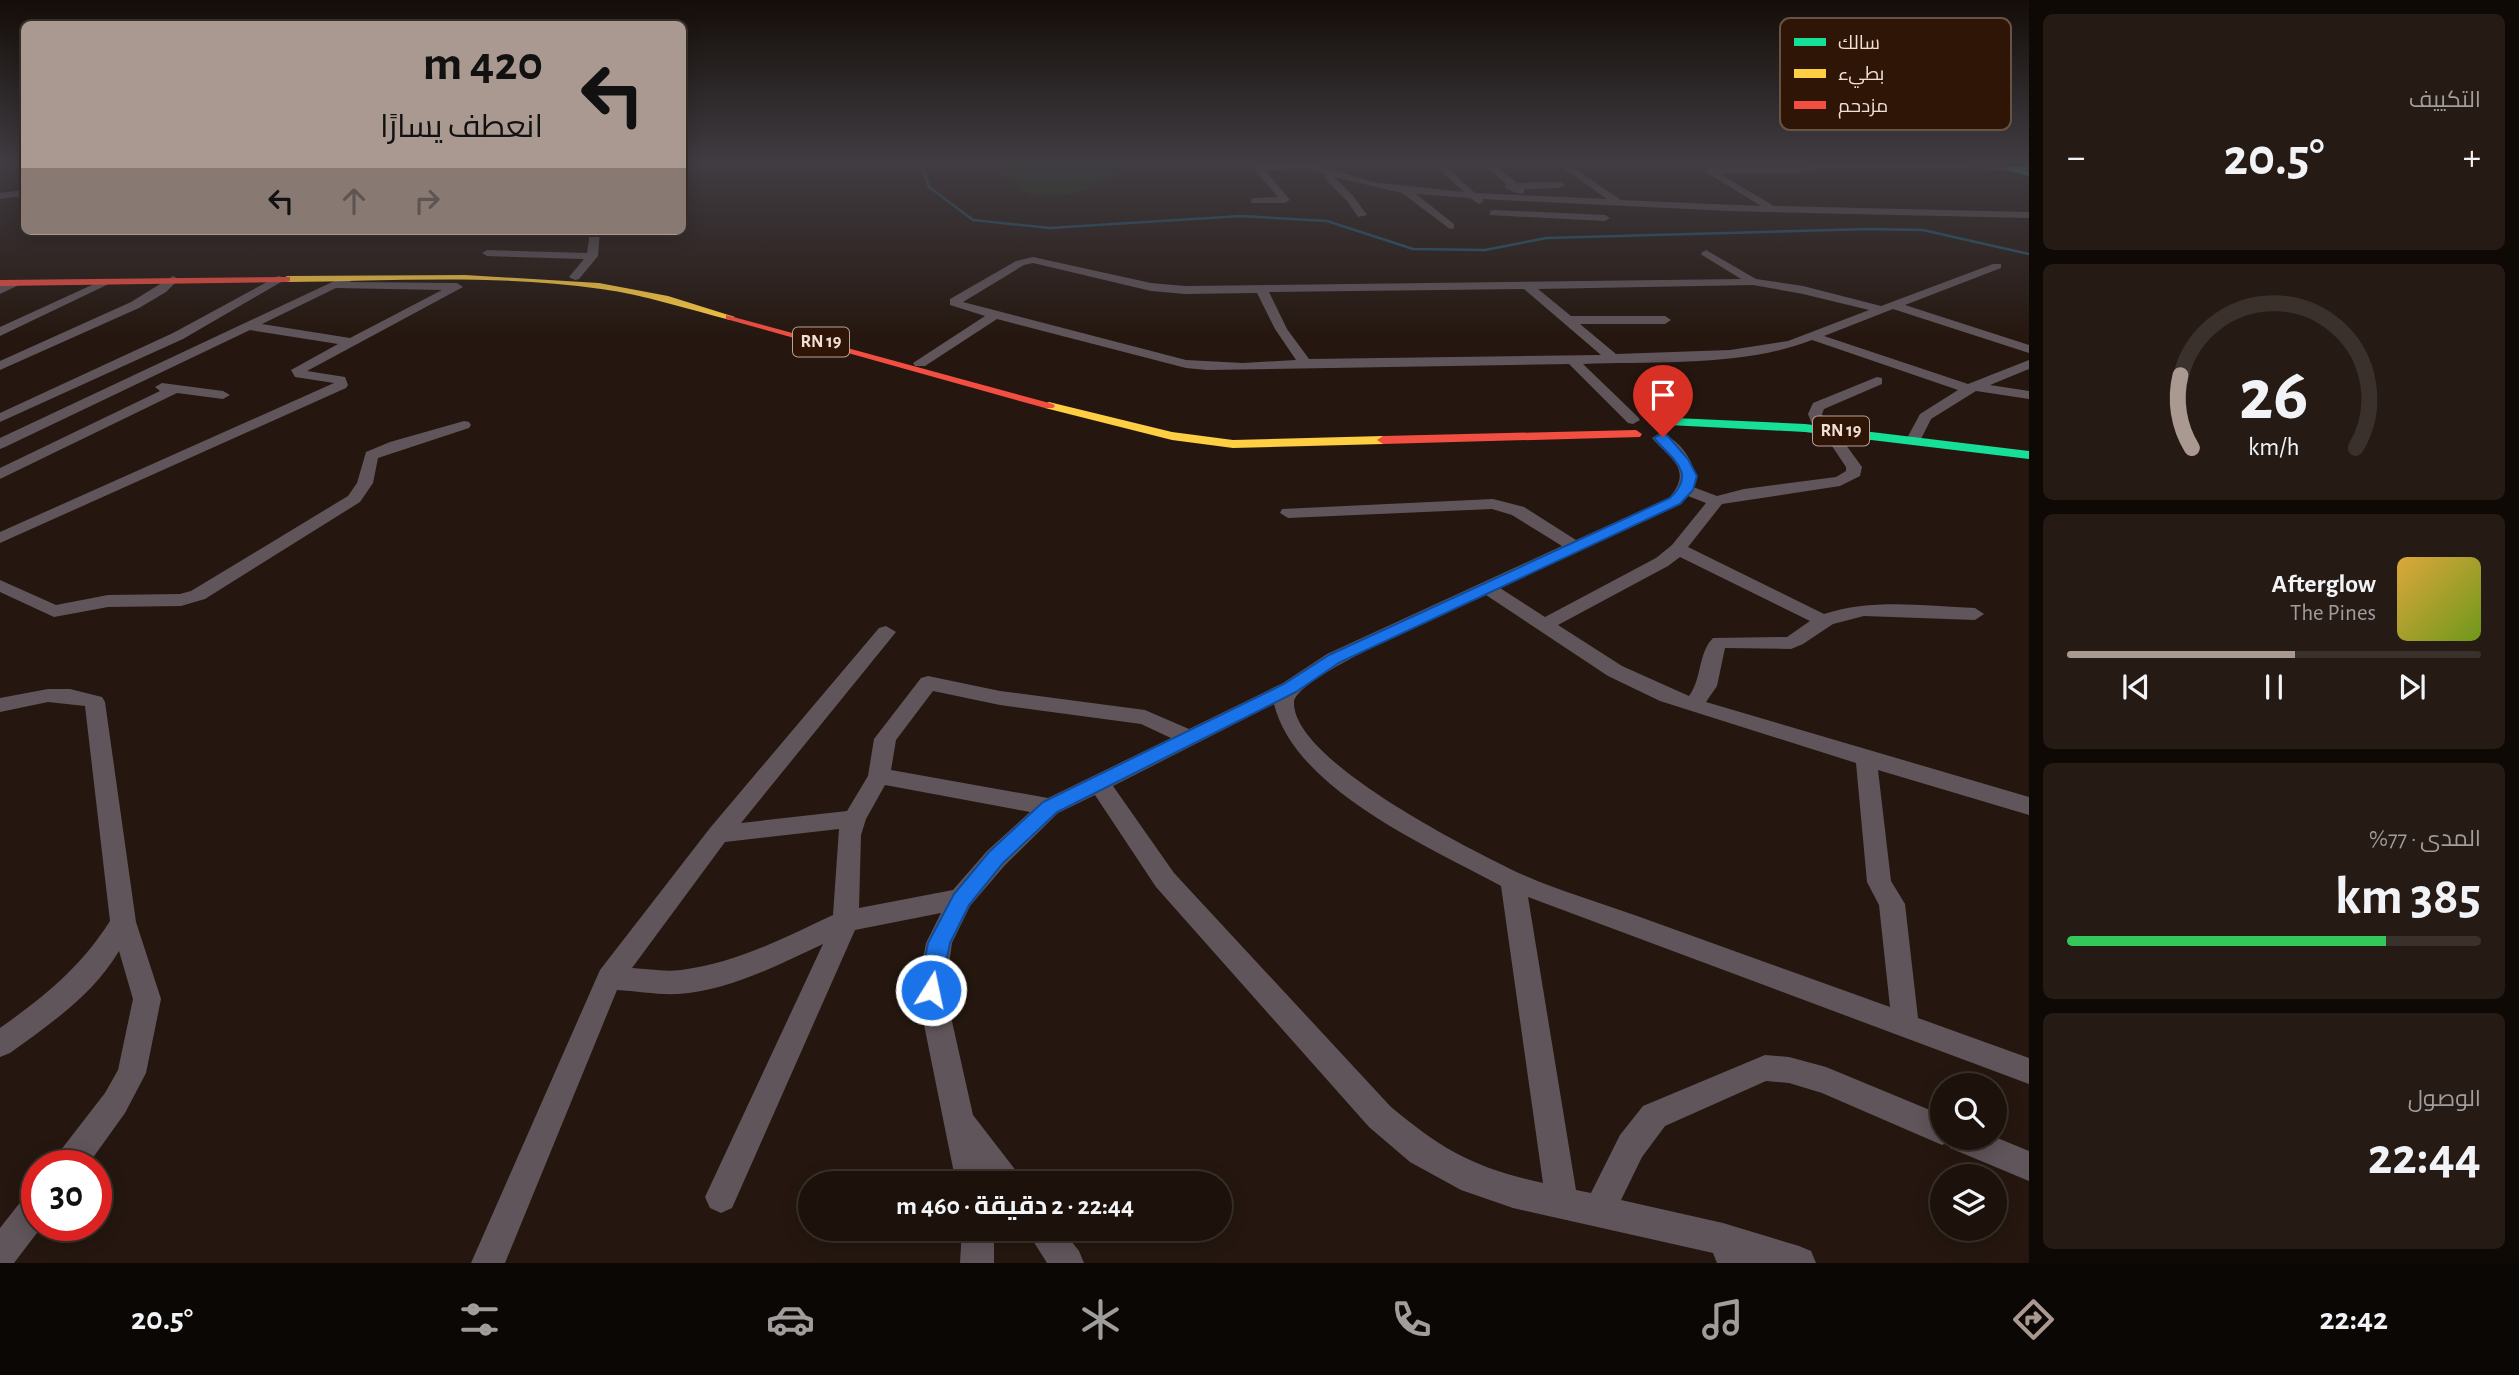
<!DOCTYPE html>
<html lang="ar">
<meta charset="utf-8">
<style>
:root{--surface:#1c110b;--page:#251a14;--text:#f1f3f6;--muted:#a09d9d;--line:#3a312c;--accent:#aa9990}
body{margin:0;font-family:"Alegreya Sans",Cairo,sans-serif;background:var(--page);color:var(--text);direction:rtl;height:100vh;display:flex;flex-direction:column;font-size:26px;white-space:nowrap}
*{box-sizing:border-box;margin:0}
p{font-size:23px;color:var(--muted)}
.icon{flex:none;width:38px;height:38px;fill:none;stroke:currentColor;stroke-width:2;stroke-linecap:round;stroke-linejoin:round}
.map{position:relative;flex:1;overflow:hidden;direction:ltr}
.drawer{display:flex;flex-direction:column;gap:14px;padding:14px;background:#0f0906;width:490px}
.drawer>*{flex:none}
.guide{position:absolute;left:21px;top:21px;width:665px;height:214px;border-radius:10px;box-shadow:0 4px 18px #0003,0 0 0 2px var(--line);direction:rtl;background:#aa9990;color:#111;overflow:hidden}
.buttons{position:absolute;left:1930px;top:1073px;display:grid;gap:14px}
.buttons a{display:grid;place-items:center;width:77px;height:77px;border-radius:50%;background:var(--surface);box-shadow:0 4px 18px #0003,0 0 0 2px var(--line);font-size:35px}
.speed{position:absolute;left:21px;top:1150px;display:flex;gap:14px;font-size:35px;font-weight:700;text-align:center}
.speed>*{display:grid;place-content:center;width:91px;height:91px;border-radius:50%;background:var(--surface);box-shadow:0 4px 18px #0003,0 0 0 2px var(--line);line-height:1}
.speed .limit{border:10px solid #d22;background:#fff;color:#111}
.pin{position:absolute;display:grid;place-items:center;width:60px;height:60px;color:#fff;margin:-72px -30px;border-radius:50% 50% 50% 0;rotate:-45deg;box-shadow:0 0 7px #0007}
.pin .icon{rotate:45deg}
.me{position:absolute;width:77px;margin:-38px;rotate:10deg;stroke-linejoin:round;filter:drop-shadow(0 0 5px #0008)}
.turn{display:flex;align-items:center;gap:24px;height:147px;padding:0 28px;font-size:32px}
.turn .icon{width:91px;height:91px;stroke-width:2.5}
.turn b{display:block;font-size:49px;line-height:60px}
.lanes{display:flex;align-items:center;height:66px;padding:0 28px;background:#0003;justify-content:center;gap:35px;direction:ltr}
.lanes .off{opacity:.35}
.big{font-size:52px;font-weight:700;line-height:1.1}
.drawer .tile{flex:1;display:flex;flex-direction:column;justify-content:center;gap:10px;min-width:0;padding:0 24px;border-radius:10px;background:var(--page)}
.drawer .dial{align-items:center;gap:0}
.dial svg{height:182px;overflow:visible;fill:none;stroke:var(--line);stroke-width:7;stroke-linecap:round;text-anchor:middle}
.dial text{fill:var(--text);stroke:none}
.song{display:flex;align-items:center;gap:21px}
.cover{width:84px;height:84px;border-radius:10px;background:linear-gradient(135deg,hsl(40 70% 55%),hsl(80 70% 35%))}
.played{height:7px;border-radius:4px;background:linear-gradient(90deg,var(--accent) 55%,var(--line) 55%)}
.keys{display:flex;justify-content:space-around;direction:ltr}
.heat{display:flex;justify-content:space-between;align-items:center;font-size:38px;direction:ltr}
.charge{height:10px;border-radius:5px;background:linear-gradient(90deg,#34c759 77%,var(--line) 0)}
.trip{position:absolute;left:798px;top:1171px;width:434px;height:70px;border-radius:35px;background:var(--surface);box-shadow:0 4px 18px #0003,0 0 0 2px var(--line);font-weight:700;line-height:70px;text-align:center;direction:rtl}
.tabs{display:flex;height:112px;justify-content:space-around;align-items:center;background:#0b0704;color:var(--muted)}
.tabs .icon{width:49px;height:49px}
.tabs .current{color:var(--accent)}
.tabs b{font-size:32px;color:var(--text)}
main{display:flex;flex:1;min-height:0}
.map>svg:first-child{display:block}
.green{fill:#1f350b}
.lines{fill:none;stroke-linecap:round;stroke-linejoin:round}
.stream{stroke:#1f5b76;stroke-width:2.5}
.street{fill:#60555a;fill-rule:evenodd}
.fast{fill:#16e098;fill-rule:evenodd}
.slow{fill:#ffcf43;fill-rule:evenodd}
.jam{fill:#f24e42;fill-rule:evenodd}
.route{fill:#1a73e8;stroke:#114b97;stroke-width:2}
.labels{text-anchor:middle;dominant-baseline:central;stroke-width:7;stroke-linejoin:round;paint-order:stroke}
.shield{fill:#2e1506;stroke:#b6a297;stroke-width:2}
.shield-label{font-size:18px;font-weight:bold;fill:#f1dfd5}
.key{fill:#2e1506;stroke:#685244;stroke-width:2}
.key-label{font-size:19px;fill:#f1dfd5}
</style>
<main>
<section class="drawer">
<div class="tile"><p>التكييف</p>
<div class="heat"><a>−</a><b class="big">20.5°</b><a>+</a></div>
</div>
<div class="tile dial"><svg viewBox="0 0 100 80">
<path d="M14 69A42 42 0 1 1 86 69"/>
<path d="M14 69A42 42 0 0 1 9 37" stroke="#aa9990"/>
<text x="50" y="56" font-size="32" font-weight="700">26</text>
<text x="50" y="72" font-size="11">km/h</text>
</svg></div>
<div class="tile">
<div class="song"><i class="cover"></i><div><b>Afterglow</b><p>The Pines</p></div></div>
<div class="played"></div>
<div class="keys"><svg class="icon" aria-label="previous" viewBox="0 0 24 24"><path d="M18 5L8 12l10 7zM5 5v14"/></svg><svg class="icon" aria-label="pause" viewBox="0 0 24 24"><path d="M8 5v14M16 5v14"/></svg><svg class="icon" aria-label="next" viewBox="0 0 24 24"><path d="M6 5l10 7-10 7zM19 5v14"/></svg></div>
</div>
<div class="tile"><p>المدى · 77%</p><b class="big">385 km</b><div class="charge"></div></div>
<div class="tile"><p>الوصول</p><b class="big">22:44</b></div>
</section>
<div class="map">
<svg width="2029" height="1263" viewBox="0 0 2029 1263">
<rect width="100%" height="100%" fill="#25170f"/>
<!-- green -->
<path class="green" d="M976,162h165c-36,17 -77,47 -119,29 -8,-3 -14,-13 -21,-17 -8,-5 -17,-8 -25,-12z"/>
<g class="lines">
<!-- stream -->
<polyline class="stream" points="921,162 929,187 973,220 1050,228 1241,216 1327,221 1413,249 1485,250 1546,238 1867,229 1923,230 2029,254"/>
<!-- street -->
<g class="street">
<polygon points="1248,162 1260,164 1310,162 1372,182 1464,192 1432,162 1441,162 1475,193 1607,199 1554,162 1564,162 1621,200 1761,206 1704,171 1709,168 1800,167 1822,162 2010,165 2015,168 2013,170 1822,168 1800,173 1720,174 1774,206 2029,212 2029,218 1729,211 1482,199 1484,201 1479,204 1470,198 1416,194 1454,224 1454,228 1450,229 1402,193 1334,177 1354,197 1367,215 1358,217 1347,201 1326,180 1325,174 1311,169 1265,170 1290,200 1285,203 1251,203 1251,199 1254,198 1278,197"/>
<path d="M1489,165h6l22,18 43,-1 5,3 -5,3 -36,1v4c-6,2 -13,-3 -19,-5l1,-4 -17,-15z"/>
<polygon points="24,190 24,196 0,199 0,193"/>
<polygon points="1494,210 1605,215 1610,218 1605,221 1490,215 1490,211"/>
<polygon points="590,231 600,231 598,256 579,279 575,280 569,277 584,259 487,256 482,253 487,250 587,253"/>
<path d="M1706,250l50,29 47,7 78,20 112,-42h8v4l-96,37 124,40v8l-136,-44 -69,27 144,48 61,-24v9l-39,16 39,6v8l-53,-8 -45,28 -12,24h-10l-3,-3 14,-26 38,-24 -146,-50c-70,27 -154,21 -229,24l55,53 2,3 -7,4 -5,-1 -59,-59 -362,6 -21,-2 -189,-49 -72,47h-10l-2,-3 72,-47 -35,-11v-6l66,-38 17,-4 118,26 34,3 556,-7 -39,-24 -1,-2zM1033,263l118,28 34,3 72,-1 18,36 21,31 -53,3 -57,-3 -223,-58 61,-37zM1753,285l50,9 66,16 -81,31 -58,9 -114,4 -36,-30h85l6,-4 -6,-4h-94l-33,-27zM1524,289l77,66 -292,4 -22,-30 -18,-37z"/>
<polygon points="173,276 179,279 166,292 139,308 0,370 0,361 131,302"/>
<polygon points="278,276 288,278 183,339 0,422 0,413 173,333"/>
<path d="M345,276h8l2,2 -5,4 107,1 6,4 -156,84 38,6 3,8 -2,3 -346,155v-11l334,-149 -39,-6 -4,-7 47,-26 -88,-14 -245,117 -5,2v-11zM336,288l106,2 -92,48 -88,-14z"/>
<polygon points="105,279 115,281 0,336 0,327"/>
<polygon points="13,281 23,283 0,294 0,286"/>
<polygon points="1877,377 1882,378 1882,384 1824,409 1822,414 1827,429 1820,433 1815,432 1808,414 1813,403"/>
<polygon points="162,383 223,391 230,395 223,399 177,393 0,479 0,468 160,391 155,387"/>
<polygon points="464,421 469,422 471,425 469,428 378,458 373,483 360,502 205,599 181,606 108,607 54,617 0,592 0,580 56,605 108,595 180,594 191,591 348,496 357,483 366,452 390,442"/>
<path d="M1660,433c20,6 40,33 33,54l24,9 27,-7 92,-12 10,-6v-4l-20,-30 2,-3h10l24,33 -2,9 -20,10 -118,18 -34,43 136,67c49,-16 101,-8 151,-6l9,6 -9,6 -111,-4 -31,8 -30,20 -12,5 -66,-1 -8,38 -11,16 323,95v18l-151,-45 13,111 14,23 13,114 111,40v26l-501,-187 48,293 15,3 29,-58 23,-29 122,-51 24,2 37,10 116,48v23l53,-1 34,14v30l-79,-33 -2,-6 -6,3 -120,-52 -33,-10 -23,-2 -101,45 -23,31 -21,43 102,23 76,23 12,5 5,12h-99l-4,-10 -200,-45 -52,-18 -51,-28 -41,-35 -213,-240 -61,-92 -37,18 -53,52 -35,41 -18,37 -7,47 28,125 44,57 5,11h-66l-39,-193 9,-47 15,-30 -86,17 -123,278 -11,5 -11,-5 -5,-11 118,-253c-45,21 -95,47 -145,50 -20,1 -41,-3 -61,-4l-112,273h-34l129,-293 110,-142 169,-200 7,-2 10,6 -155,191 106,-12 21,-35 6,-37 47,-61 7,-2 72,15 145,19 44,19 94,-46 44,-29 235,-108 -50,-31 -20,-6 -204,9 -8,-5 2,-4 211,-10 31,8 52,33 93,-42c25,-29 1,-39 -17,-60zM1688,496l18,7 -34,42 -16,13 -111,59 -45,-29 181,-84zM1680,557l130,64 -23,16 -74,1c-15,15 -11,41 -24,58l-67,-30 -64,-41 110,-59zM1486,595l122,81 52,25 196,62 11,119 12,23 11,102c-84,-30 -167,-60 -250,-90 -39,-14 -81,-26 -119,-43 -48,-23 -229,-113 -227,-172 2,-26 163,-94 192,-107zM933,691l67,14 141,19 30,14 -123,60 -157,-28 5,-30zM1274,704c21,86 156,143 227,182l42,297c-68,-15 -99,-32 -152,-76l-217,-234 -61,-87zM885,785l145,27 -43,39 -34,39 -94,18 2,-73 5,-16zM839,829l-6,86c-49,23 -97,48 -152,55 -16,2 -33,-1 -49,-2l93,-126z"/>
<path d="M48,689h22l32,8 3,5 31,220 25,77 -15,74 -21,40 -38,53h-34l4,-11 48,-62 13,-23 15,-71 -14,-48c-26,44 -69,73 -109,102l-10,4v-29c45,-32 80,-60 110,-107l-25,-215 -37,-4 -48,10v-14z"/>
<polygon points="37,1190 37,1225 43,1225 14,1263 0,1263 0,1228 26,1195"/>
<polygon points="962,1228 994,1228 994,1263 960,1263"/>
<polygon points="1025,1228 1061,1228 1079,1251 1084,1263 1047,1263"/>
</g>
<!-- fast -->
<g class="fast">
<polygon points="2010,166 2029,166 2029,170 2025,170 2029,172 2029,176 2007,170"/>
<polygon points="1653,417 1805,424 2029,451 2029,459 1805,432 1649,424 1649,418"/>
</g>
<!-- slow -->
<g class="slow">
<path d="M465,275l134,8 69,13 67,21 -5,3c-43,-11 -85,-25 -129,-31 -104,-15 -210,-8 -314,-7l-5,-3 5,-3z"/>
<polygon points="1049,402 1172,432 1233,440 1383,436 1389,440 1383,444 1233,448 1172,440 1045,408 1045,404"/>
</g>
<!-- jam -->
<g class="jam">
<polygon points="290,277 290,281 287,282 0,286 0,280"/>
<polygon points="726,315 1053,404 1055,406 1053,408 1045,408 726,319"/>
<polygon points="1636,430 1642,434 1640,437 1383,444 1377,440 1383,436"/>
</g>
</g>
<!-- sky -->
<linearGradient id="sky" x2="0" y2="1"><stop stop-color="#140d08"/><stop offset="0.48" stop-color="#403c42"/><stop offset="1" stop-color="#403c42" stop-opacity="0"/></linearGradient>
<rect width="2029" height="338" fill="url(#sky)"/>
<!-- route -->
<path class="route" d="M1663,433l4,2 21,24 9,17 -4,14 -13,14 -340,158 -44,30 -239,120 -54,51 -34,42 -19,38 -11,54 -8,3 -8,-3 -4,-7 9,-47 26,-49 35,-42 54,-50 241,-118 45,-29 341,-157c28,-26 1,-39 -16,-60z"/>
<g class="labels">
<!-- shield labels -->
<g class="shield">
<rect x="793" y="327.5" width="56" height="29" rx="5"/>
<rect x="1813" y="416.5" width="56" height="29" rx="5"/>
</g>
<g class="shield-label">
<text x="821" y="342">RN 19</text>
<text x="1841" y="431">RN 19</text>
</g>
</g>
<!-- legend -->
<rect x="1780" y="18" width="231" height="112" rx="10" class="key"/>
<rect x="1794" y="38" width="32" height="8" fill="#16e098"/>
<rect x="1794" y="69" width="32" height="9" fill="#ffcf43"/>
<rect x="1794" y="101" width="32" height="8" fill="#f24e42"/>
<g class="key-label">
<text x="1838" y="49">سالك</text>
<text x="1838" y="80">بطيء</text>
<text x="1838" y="112">مزدحم</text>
</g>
</svg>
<div class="buttons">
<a><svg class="icon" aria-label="search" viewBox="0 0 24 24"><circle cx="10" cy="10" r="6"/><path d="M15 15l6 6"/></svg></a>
<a><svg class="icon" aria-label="layers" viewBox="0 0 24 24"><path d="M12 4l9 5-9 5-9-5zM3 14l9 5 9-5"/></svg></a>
</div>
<div class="speed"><div class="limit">30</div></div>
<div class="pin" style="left:1663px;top:437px;background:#d93025"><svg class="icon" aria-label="arrive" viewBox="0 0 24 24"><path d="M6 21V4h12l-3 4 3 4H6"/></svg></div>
<svg class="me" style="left:931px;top:990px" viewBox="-20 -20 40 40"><circle r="17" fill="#1a73e8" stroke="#fff" stroke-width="3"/><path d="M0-11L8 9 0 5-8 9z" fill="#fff"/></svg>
<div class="trip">22:44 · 2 دقيقة · 460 m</div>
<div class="guide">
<div class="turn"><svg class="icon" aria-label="left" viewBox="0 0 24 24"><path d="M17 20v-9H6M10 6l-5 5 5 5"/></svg><div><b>420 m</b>انعطف يسارًا</div></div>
<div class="lanes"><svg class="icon" aria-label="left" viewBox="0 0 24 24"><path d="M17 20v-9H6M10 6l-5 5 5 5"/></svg><svg class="icon off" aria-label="ahead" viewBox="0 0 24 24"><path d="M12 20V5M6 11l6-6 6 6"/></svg><svg class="icon off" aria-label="right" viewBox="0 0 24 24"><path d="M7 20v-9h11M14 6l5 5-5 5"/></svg></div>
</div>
</div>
</main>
<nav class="tabs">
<b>22:42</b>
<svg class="icon current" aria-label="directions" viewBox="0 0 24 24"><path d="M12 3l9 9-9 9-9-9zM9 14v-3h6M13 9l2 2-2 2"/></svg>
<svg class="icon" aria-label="music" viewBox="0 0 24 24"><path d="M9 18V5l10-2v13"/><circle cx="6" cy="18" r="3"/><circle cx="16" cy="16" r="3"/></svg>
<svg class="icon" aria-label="phone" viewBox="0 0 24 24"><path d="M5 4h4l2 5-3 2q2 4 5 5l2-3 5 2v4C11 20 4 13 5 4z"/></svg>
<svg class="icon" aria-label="climate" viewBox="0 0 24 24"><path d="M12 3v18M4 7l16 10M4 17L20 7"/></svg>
<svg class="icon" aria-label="car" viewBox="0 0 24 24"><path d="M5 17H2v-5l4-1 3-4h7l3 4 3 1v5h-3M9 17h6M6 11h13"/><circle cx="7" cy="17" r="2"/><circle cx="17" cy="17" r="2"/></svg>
<svg class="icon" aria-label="filters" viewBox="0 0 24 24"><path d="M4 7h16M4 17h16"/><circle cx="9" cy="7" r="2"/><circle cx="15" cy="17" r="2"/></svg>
<b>20.5°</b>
</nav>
